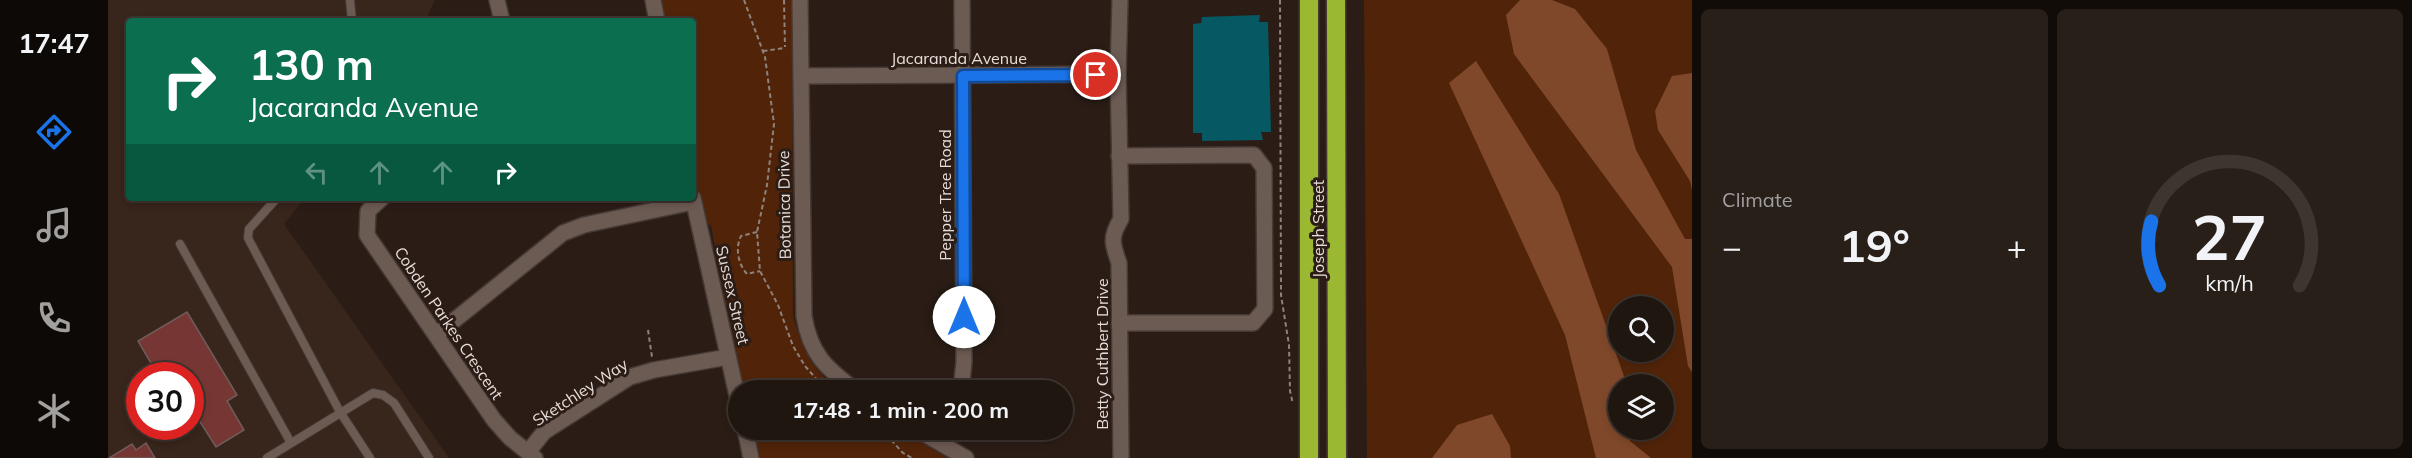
<!DOCTYPE html>
<meta charset="utf-8">
<style>
:root{--surface:#201610;--page:#281f19;--text:#f1f3f6;--muted:#a29f9f;--line:#3d3530;--accent:#1a73e8}
body{margin:0;font-family:Mulish,sans-serif;background:var(--page);color:var(--text);height:100vh;display:flex;flex-direction:column;font-size:22px;white-space:nowrap}
*{box-sizing:border-box;margin:0}
p{font-size:20px;color:var(--muted)}
.icon{flex:none;width:33px;height:33px;fill:none;stroke:currentColor;stroke-width:2;stroke-linecap:round;stroke-linejoin:round}
.map{position:relative;flex:1;overflow:hidden}
.side{display:flex;flex-direction:column;gap:9px;padding:9px;background:#120c09;width:720px}
.side>*{flex:none}
.hud{position:absolute;left:18px;top:18px;width:570px;height:183px;border-radius:6px;box-shadow:0 3px 9px #0003,0 0 0 2px var(--line);background:#0b6e4f;color:#fff;overflow:hidden}
.tools{position:absolute;left:1500px;top:296px;display:grid;gap:12px}
.tools a{display:grid;place-items:center;width:66px;height:66px;border-radius:50%;background:var(--surface);box-shadow:0 3px 9px #0003,0 0 0 2px var(--line);font-size:30px}
.speed{position:absolute;left:18px;top:362px;display:flex;gap:12px;font-size:30px;font-weight:700;text-align:center}
.speed>*{display:grid;place-content:center;width:78px;height:78px;border-radius:50%;background:var(--surface);box-shadow:0 3px 9px #0003,0 0 0 2px var(--line);line-height:1}
.speed .limit{border:9px solid #d22;background:#fff;color:#111}
.pin{position:absolute;display:grid;place-items:center;width:51px;height:51px;color:#fff;margin:-26px;border:3px solid #fff;border-radius:50%;box-shadow:0 2px 6px #0007}
.me{position:absolute;width:66px;margin:-33px;rotate:0deg;stroke-linejoin:round;filter:drop-shadow(0 0 4px #0008)}
.turn{display:flex;align-items:center;gap:21px;height:126px;padding:0 24px;font-size:27px}
.turn .icon{width:78px;height:78px;stroke-width:2.5}
.turn b{display:block;font-size:42px;line-height:51px}
.lanes{display:flex;align-items:center;height:57px;padding:0 24px;background:#0003;justify-content:center;gap:30px;direction:ltr}
.lanes .off{opacity:.35}
.big{font-size:45px;font-weight:700;line-height:1.1}
.side .tile{flex:1;display:flex;flex-direction:column;justify-content:center;gap:9px;min-width:0;padding:0 21px;border-radius:9px;background:var(--page)}
.side .dial{align-items:center;gap:0}
.dial svg{height:156px;overflow:visible;fill:none;stroke:var(--line);stroke-width:7;stroke-linecap:round;text-anchor:middle}
.dial text{fill:var(--text);stroke:none}
.heat{display:flex;justify-content:space-between;align-items:center;font-size:33px;direction:ltr}
.side .tiles{flex:1;display:grid;gap:9px;grid-template-columns:repeat(2,1fr)}
.trip{position:absolute;left:620px;top:380px;width:345px;height:60px;border-radius:30px;background:var(--surface);box-shadow:0 3px 9px #0003,0 0 0 2px var(--line);font-weight:700;line-height:60px;text-align:center}
main{display:flex;flex:1;min-height:0}
.dock{display:flex;flex-direction:column;width:108px;justify-content:space-around;align-items:center;background:#0d0906;color:var(--muted)}
.dock .icon{width:42px;height:42px}
.dock .current{color:var(--accent)}
.dock b{font-size:27px;color:var(--text)}
.map>svg:first-child{display:block}
.built{fill:#38251b;fill-rule:evenodd}
.green{fill:#512409;fill-rule:evenodd}
.forest{fill:#80482a}
.water{fill:#065862}
.building{fill:#763734;stroke:#6f5c5a;stroke-width:1.5}
.lines{fill:none;stroke-linecap:round;stroke-linejoin:round}
.lane-casing{stroke:#463a36;stroke-width:10}
.street-casing{stroke:#463a36;stroke-width:18}
.highway-casing{stroke:#463a36;stroke-width:21}
.path{stroke:#8e827c;stroke-width:2;stroke-dasharray:4.5 3;stroke-linecap:butt}
.lane{stroke:#6c5b53;stroke-width:8}
.street{stroke:#6c5b53;stroke-width:15}
.highway{stroke:#9bb832;stroke-width:18}
.route-casing{stroke:#114b97;stroke-width:15}
.route{stroke:#1a73e8;stroke-width:10}
.labels{text-anchor:middle;dominant-baseline:central;stroke-width:6;stroke-linejoin:round;paint-order:stroke}
.street-label{font-size:16px;fill:#e7ddd9;stroke:#2b1d16}
</style>
<main>
<nav class="dock">
<b>17:47</b>
<svg class="icon current" aria-label="directions" viewBox="0 0 24 24"><path d="M12 3l9 9-9 9-9-9zM9 14v-3h6M13 9l2 2-2 2"/></svg>
<svg class="icon" aria-label="music" viewBox="0 0 24 24"><path d="M9 18V5l10-2v13"/><circle cx="6" cy="18" r="3"/><circle cx="16" cy="16" r="3"/></svg>
<svg class="icon" aria-label="phone" viewBox="0 0 24 24"><path d="M5 4h4l2 5-3 2q2 4 5 5l2-3 5 2v4C11 20 4 13 5 4z"/></svg>
<svg class="icon" aria-label="climate" viewBox="0 0 24 24"><path d="M12 3v18M4 7l16 10M4 17L20 7"/></svg>
</nav>
<div class="map">
<svg width="1584" height="458" viewBox="0 0 1584 458">
<rect width="100%" height="100%" fill="#2b1d16"/>
<!-- built -->
<path class="built" d="M0,0h327l-10,21h-296v177h176l-21,26 165,234h-341zM32,375h50v51h-50z"/>
<!-- green -->
<g class="green">
<path d="M551,0h133l1,316c11,36 16,48 44,74h-93l-16,-80 -6,-7 -3,-16 3,-5 -11,-56 -6,-5 -10,-47 2,-6 -4,-18v-129h-31z"/>
<path d="M1256,0h328v458h-325zM1510,306h46v45h-46zM1510,384h46v45h-46z"/>
<polygon points="644,429 792,429 839,458 650,458"/>
</g>
<!-- forest -->
<g class="forest">
<polygon points="1412,0 1444,0 1467,9 1499,49 1528,150 1577,239 1584,239 1584,372 1580,366 1564,267 1406,54 1398,15"/>
<polygon points="1368,61 1451,194 1517,379 1517,384 1510,384 1510,429 1521,429 1522,441 1543,458 1488,458 1457,335 1341,83"/>
<polygon points="1584,73 1584,190 1582,181 1550,130 1547,111 1564,76"/>
<polygon points="1384,414 1402,446 1403,458 1324,458 1349,425"/>
</g>
<!-- water -->
<polygon class="water" points="1152,15 1151,22 1160,22 1163,132 1153,132 1155,140 1094,141 1094,133 1085,133 1085,24 1093,23 1094,17"/>
<!-- building -->
<g class="building">
<polygon points="79,312 129,395 119,401 136,430 108,447 82,406 82,375 41,375 37,368 43,363 30,341"/>
<polygon points="38,443 47,458 1,458 24,444 28,450"/>
</g>
<g class="lines">
<defs>
<g id="lane">
<polyline points="242,0 244,21"/>
<polyline points="169,198 141,229 140,238 232,412 262,458"/>
<polyline points="72,244 183,443"/>
<polyline points="159,458 265,393 275,395 286,403 321,458"/>
</g>
<g id="street">
<polyline points="389,0 394,21"/>
<polyline points="545,0 549,21"/>
<path d="M692,0l4,316c6,38 22,52 51,74"/>
<path d="M1012,0l-2,74 3,145c-11,18 -9,24 -2,44l2,195"/>
<polyline points="693,76 1010,74"/>
<polyline points="1011,156 1146,155 1156,168 1157,309 1145,323 1011,323"/>
<polyline points="274,198 260,211 259,235 386,420 402,438 427,458"/>
<polyline points="585,198 630,400"/>
<polyline points="328,335 455,233 476,225 585,202"/>
<polyline points="853,390 856,362 854,0"/>
<polyline points="637,429 643,458"/>
<polyline points="808,429 858,458"/>
<polyline points="420,452 436,432 522,377 546,370 620,357"/>
</g>
<g id="highway">
<polyline points="1201,0 1201,458"/>
<polyline points="1228,0 1229,458"/>
</g>
</defs>
<!-- lane casing -->
<use href="#lane" class="lane-casing"/>
<!-- street casing -->
<use href="#street" class="street-casing"/>
<!-- highway casing -->
<use href="#highway" class="highway-casing"/>
<!-- path -->
<g class="path">
<polyline points="636,0 657,57 666,124 659,185 649,232 652,271 670,305 685,346 697,366 718,390"/>
<polyline points="676,0 677,47"/>
<polyline points="1172,0 1173,295 1181,345 1182,391 1185,404"/>
<polyline points="655,51 677,48"/>
<path d="M649,232l-16,4c-6,12 -3,28 6,38l13,-3"/>
<polyline points="540,330 544,357"/>
<polyline points="773,429 795,453 804,458"/>
</g>
<!-- lane -->
<use href="#lane" class="lane"/>
<!-- street -->
<use href="#street" class="street"/>
<!-- highway -->
<use href="#highway" class="highway"/>
</g>
<g class="lines">
<defs>
<polyline id="route" points="856,317 855,76 988,75"/>
</defs>
<!-- route casing -->
<use href="#route" class="route-casing"/>
<!-- route -->
<use href="#route" class="route"/>
</g>
<g class="labels">
<!-- street labels -->
<g class="street-label">
<text x="851" y="58">Jacaranda Avenue</text>
<text transform="translate(837 195) rotate(-90)">Pepper Tree Road</text>
<text transform="translate(676 205) rotate(-91)">Botanica Drive</text>
<text transform="translate(1210 229) rotate(-90)">Joseph Street</text>
<text transform="translate(625 295) rotate(77)">Sussex Street</text>
<text transform="translate(341 323) rotate(56)">Cobden Parkes Crescent</text>
<text transform="translate(994 354) rotate(-90)">Betty Cuthbert Drive</text>
<text transform="translate(472 392) rotate(-33)">Sketchley Way</text>
</g>
</g>
</svg>
<div class="tools">
<a><svg class="icon" aria-label="search" viewBox="0 0 24 24"><circle cx="10" cy="10" r="6"/><path d="M15 15l6 6"/></svg></a>
<a><svg class="icon" aria-label="layers" viewBox="0 0 24 24"><path d="M12 4l9 5-9 5-9-5zM3 14l9 5 9-5"/></svg></a>
</div>
<div class="speed"><div class="limit">30</div></div>
<div class="pin" style="left:988px;top:75px;background:#d93025"><svg class="icon" aria-label="arrive" viewBox="0 0 24 24"><path d="M6 21V4h12l-3 4 3 4H6"/></svg></div>
<svg class="me" style="left:856px;top:317px" viewBox="-20 -20 40 40"><circle r="19" fill="#fff"/><path d="M0-13L10 11 0 6-10 11z" fill="#1a73e8"/></svg>
<div class="trip">17:48 · 1 min · 200 m</div>
<div class="hud">
<div class="turn"><svg class="icon" aria-label="right" viewBox="0 0 24 24"><path d="M7 20v-9h11M14 6l5 5-5 5"/></svg><div><b>130 m</b>Jacaranda Avenue</div></div>
<div class="lanes"><svg class="icon off" aria-label="left" viewBox="0 0 24 24"><path d="M17 20v-9H6M10 6l-5 5 5 5"/></svg><svg class="icon off" aria-label="ahead" viewBox="0 0 24 24"><path d="M12 20V5M6 11l6-6 6 6"/></svg><svg class="icon off" aria-label="ahead" viewBox="0 0 24 24"><path d="M12 20V5M6 11l6-6 6 6"/></svg><svg class="icon" aria-label="right" viewBox="0 0 24 24"><path d="M7 20v-9h11M14 6l5 5-5 5"/></svg></div>
</div>
</div>
<section class="side">
<div class="tiles">
<div class="tile"><p>Climate</p>
<div class="heat"><a>−</a><b class="big">19°</b><a>+</a></div>
</div>
<div class="tile dial"><svg viewBox="0 0 100 80">
<path d="M14 69A42 42 0 1 1 86 69"/>
<path d="M14 69A42 42 0 0 1 10 36" stroke="#1a73e8"/>
<text x="50" y="56" font-size="32" font-weight="700">27</text>
<text x="50" y="72" font-size="11">km/h</text>
</svg></div>
</div>
</section>
</main>
